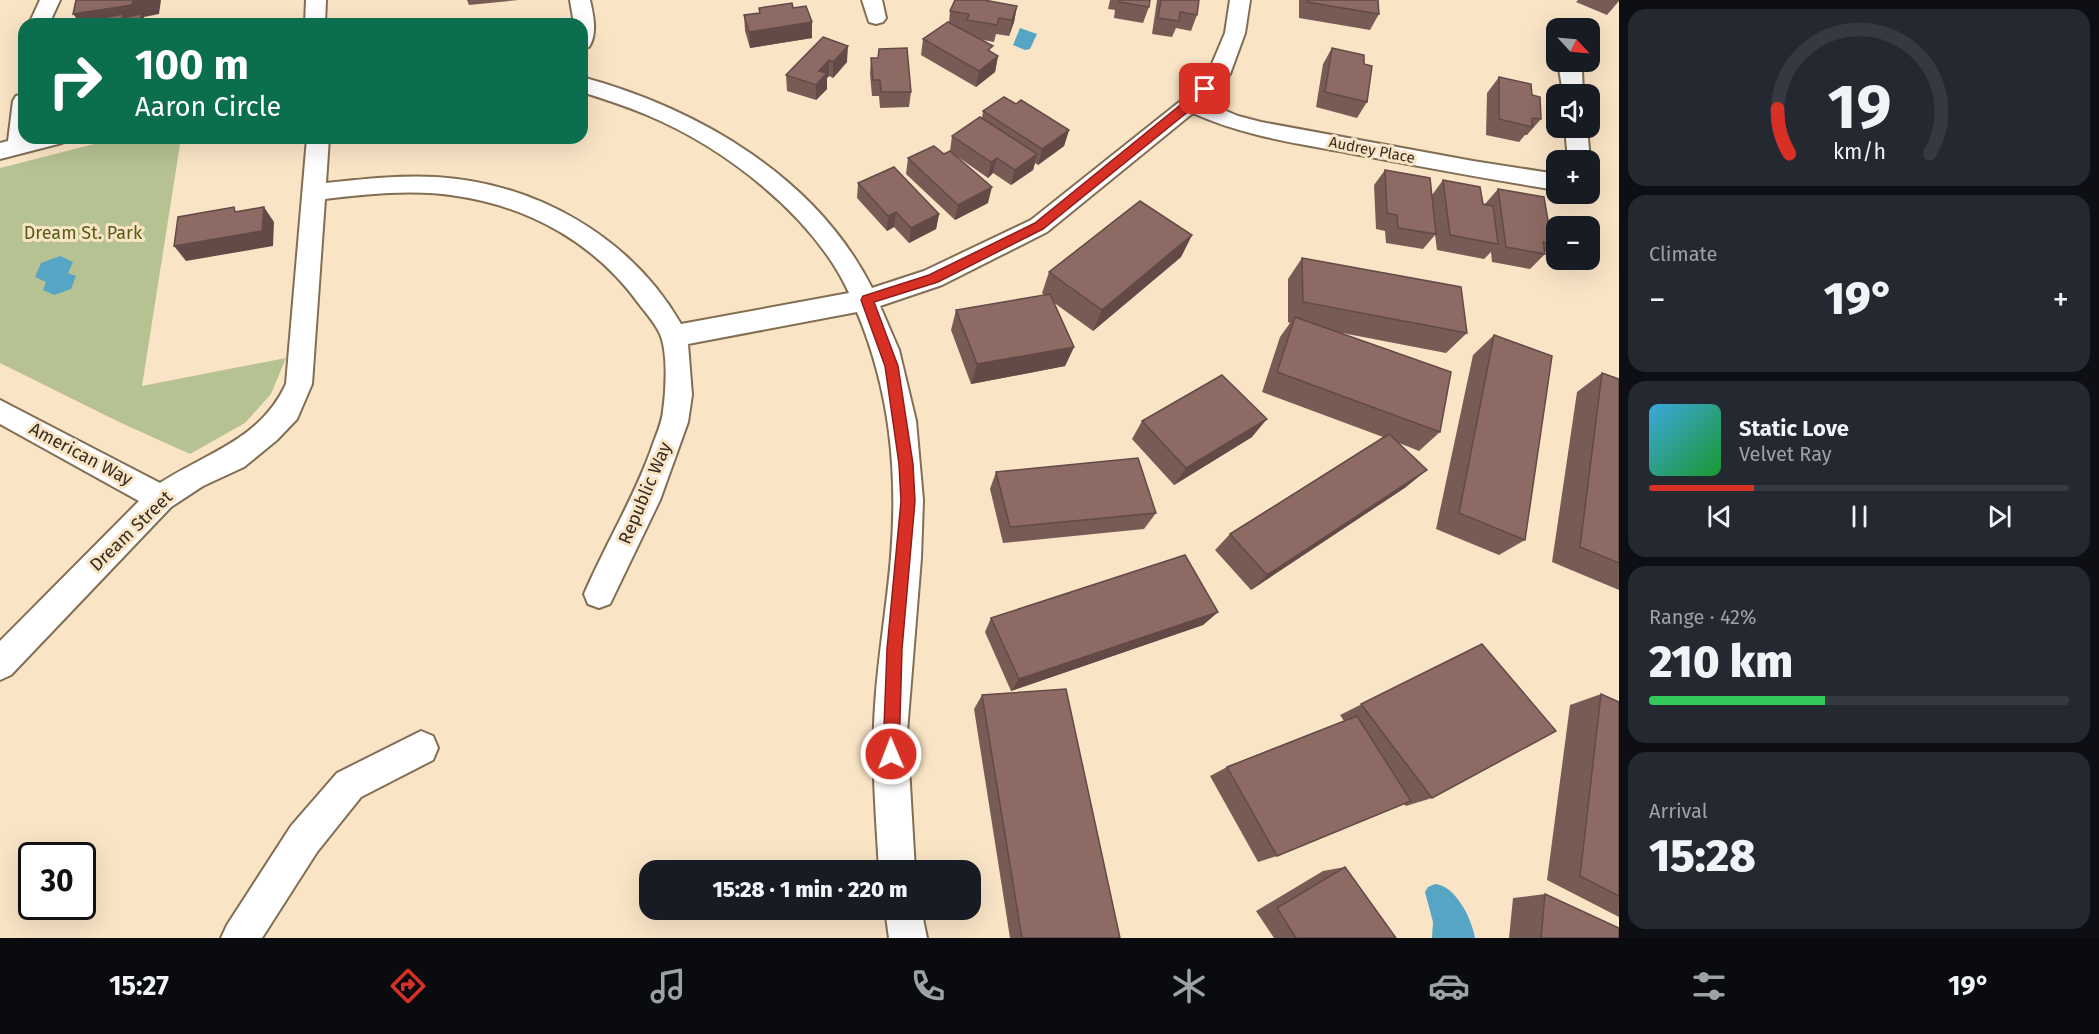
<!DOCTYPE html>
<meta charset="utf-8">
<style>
:root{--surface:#171b24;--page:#242831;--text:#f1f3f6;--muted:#9ea1a6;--line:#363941;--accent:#d93025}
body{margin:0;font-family:"Fira Sans",sans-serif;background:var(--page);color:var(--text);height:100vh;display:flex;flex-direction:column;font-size:22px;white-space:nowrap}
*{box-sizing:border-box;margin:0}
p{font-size:20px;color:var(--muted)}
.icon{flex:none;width:33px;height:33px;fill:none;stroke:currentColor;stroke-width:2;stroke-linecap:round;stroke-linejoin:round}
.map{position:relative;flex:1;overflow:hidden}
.panel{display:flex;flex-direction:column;gap:9px;padding:9px;background:#0d0f14;width:480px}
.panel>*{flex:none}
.hud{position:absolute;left:18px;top:18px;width:570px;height:126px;border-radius:18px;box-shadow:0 6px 24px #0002;background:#0b6e4f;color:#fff;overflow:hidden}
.needle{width:39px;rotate:116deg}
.tools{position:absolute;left:1546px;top:18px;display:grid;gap:12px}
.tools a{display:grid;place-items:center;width:54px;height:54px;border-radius:12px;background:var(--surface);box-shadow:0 6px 24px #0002;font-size:30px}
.speed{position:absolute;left:18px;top:842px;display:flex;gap:12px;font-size:30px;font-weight:700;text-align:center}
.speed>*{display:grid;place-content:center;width:78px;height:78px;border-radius:50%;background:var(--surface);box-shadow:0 6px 24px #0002;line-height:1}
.speed .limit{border:3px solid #111;border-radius:9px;background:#fff;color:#111}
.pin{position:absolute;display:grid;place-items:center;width:51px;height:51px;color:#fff;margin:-26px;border-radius:12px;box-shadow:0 3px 9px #0006}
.me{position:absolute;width:66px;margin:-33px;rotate:359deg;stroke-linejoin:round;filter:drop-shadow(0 0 4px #0008)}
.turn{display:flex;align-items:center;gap:21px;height:126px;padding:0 18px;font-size:27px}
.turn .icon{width:78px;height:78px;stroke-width:2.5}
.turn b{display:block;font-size:42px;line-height:51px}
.big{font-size:45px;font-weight:800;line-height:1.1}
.panel .widget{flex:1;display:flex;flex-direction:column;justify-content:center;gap:9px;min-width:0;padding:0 21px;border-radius:18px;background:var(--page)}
.panel .dial{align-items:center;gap:0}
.dial svg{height:156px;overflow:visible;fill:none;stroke:var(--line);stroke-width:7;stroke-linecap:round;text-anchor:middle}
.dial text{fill:var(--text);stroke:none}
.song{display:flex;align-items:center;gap:18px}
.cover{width:72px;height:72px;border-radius:9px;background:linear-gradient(135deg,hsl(200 70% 55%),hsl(130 70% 35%))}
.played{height:6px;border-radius:3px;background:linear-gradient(90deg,var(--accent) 25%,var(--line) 25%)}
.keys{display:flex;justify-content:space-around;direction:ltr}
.heat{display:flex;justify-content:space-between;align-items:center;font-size:33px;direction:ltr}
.charge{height:9px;border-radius:4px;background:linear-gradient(90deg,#34c759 42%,var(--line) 0)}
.trip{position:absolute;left:639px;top:860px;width:342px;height:60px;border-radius:18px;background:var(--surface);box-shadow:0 6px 24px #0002;font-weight:800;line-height:60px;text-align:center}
.tabs{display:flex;height:96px;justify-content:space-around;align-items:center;background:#090b0e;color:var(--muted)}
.tabs .icon{width:42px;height:42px}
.tabs .on{color:var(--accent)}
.tabs b{font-size:27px;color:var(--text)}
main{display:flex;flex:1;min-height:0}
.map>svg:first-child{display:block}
.green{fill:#b6c292}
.water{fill:#56a5c4}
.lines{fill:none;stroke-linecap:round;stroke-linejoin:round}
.minor-casing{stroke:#816e53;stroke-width:4}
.minor{fill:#fff;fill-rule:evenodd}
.wall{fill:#795b56}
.shaded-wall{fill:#634a46}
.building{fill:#8d6a64;stroke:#634a46;stroke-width:1.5}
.route{fill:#d93025;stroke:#8d1f18;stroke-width:1.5}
.labels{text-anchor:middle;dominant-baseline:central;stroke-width:6;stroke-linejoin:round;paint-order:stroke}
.far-street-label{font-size:15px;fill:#352d21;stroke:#fae4c6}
.park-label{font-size:18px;fill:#515e16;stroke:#fae4c6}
.street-label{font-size:18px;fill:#352d21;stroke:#fae4c6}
</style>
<main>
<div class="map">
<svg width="1619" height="938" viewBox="0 0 1619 938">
<rect width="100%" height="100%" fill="#fae4c6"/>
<!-- green -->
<polygon class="green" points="118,138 181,138 142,386 286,358 271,394 245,423 190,454 119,422 0,363 0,168"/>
<!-- water -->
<g class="water">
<polygon points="1020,28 1037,34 1030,49 1025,50 1013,45"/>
<polygon points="60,256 73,262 68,273 76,276 71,289 54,295 43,290 46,282 35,277 41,263"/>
<path d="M1435,884c21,2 37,35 40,54h-43l1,-16 -8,-30 3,-5z"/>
</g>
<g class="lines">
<defs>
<g id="minor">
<polygon points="40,0 60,0 49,24 29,24"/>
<polygon points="306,0 326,0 325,24 305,24"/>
<path d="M570,0h20c3,14 8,33 -1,47l-7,1v-24h-8z"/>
<polygon points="862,0 882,0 886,18 883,22 876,24 869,22"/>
<path d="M1230,0h20l-5,33 -15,41 -25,28 33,14 23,6 212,39 84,13v16c-70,-11 -139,-24 -208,-37 -53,-10 -106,-17 -156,-40l-146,119 -105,53 -62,21 19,44 17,71 7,79 -2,58 -14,174 8,138h-36c-3,-55 -8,-109 -4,-164 3,-50 12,-99 16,-149 7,-86 -1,-166 -34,-245l-169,32 4,51 -4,27 -28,78 -50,104 -11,4 -11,-4 -4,-10c21,-49 49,-94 67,-144 4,-13 11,-26 12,-39 3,-20 5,-59 -3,-77 -5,-11 -14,-21 -21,-30 -44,-61 -109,-97 -182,-108 -44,-7 -89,-2 -132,3l-13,185 -15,35 -20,21 -33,27 -41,19 -32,21 -160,168 -11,5v-39l139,-140 -139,-77v-24l160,83c48,-31 100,-43 126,-99l21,-246h22l-3,45c37,-4 73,-8 110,-6 100,6 195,60 245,147l168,-31c-35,-77 -125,-146 -202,-178 -21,-9 -43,-16 -65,-23v-15c117,32 234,100 290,211l52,-17 107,-51 152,-121 26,-28 16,-38z"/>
<polygon points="1558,62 1578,62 1582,70 1583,94 1563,94"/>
<polygon points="24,94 24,138 65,138 62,143 0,159 0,143 8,141 13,101 16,96"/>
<polygon points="1565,128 1587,128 1590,160 1590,161 1568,160"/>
<polygon points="421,731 433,736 438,748 433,760 361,797 317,852 262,938 221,938 227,925 291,826 337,773"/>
<polygon points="885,909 921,909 927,938 889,938"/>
</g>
</defs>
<!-- minor casing -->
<use href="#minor" class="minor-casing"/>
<!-- minor -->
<use href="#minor" class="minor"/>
</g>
<!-- wall -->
<g class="wall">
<polygon points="467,0 519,0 469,5"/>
<polygon points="1110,0 1150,0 1149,7 1143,23 1114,18 1115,10 1108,9"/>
<polygon points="1157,0 1199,0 1197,15 1191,31 1176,28 1172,37 1152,34"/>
<polygon points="1299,0 1378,0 1379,14 1370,30 1299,18"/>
<polygon points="1578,0 1619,0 1619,1 1607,15 1576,2"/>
<polygon points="1017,6 1014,22 1009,36 996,34 994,42 978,39 991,52 998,56 995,72 976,87 921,55 923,39 949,23 950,11"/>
<polygon points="759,8 793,8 812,38 750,48 745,31 744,15 759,13"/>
<polygon points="820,42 847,62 833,78 829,76 827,78 827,89 816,100 787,91 786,75"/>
<polygon points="1332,48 1364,64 1367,102 1357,118 1316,107 1323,64"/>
<polygon points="871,58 911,92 909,107 880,108 879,96 872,96 870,74"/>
<polygon points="1499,77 1532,95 1541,119 1527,135 1525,135 1519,142 1486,135 1487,93"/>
<polygon points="1016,104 1069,130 1064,146 1038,165 1035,163 1033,170 1011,185 993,173 988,178 958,157 988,203 955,220 906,174 908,158 944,154 950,151 952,136 982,118 983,111"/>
<polygon points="1385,170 1432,195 1443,180 1483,204 1485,204 1498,189 1552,244 1545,252 1545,254 1530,269 1492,262 1491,252 1484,259 1437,250 1435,235 1423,249 1386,243 1385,231 1376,229 1374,185"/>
<polygon points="858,183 939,214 936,229 909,243 894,227 887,231 857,198"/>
<polygon points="1192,235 1181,257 1093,331 1053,302 1074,347 1065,366 971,384 951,330 956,310 1044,295 1042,293 1049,272"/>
<polygon points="1302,258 1467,333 1446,353 1337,332 1440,432 1419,451 1399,443 1406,487 1251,590 1215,550 1230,534 1383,437 1262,392 1280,337 1290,323 1288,322 1288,279"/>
<polygon points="1494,335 1525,540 1499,555 1436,529 1473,355"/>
<polygon points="1602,373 1619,379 1619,590 1552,562 1577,392"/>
<polygon points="1142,421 1252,437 1174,485 1132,439"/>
<polygon points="996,472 1156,513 1144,529 1003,543 990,489"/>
<polygon points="1218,612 1203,625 1011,691 985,632 991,618"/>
<polygon points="1482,644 1432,798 1406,806 1404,804 1277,856 1258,862 1210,776 1227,767 1344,721 1340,715"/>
<polygon points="1601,694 1619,702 1619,917 1547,880 1570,705"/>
<polygon points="982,695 1120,938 1010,938 974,709"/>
<polygon points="1345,867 1396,938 1274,938 1256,911 1323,871"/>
<polygon points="1545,894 1619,938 1509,938 1513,898"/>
</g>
<!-- shaded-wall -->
<g class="shaded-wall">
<polygon points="136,0 161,0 159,14 144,17 144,19 147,24 81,24 73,14"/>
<polygon points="1017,6 1014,22 1009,36 1012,20"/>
<polygon points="812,22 812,38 750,48 749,32"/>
<polygon points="848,46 847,62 833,78 833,62"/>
<polygon points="998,56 995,72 976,87 979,71"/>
<polygon points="829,60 829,76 827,78 827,89 816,100 816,85 819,71"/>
<polygon points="1069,130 1064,146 1038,165 1042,149"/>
<polygon points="1037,154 1033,170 1011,185 1015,170"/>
<polygon points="997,158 993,173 988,178 991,162"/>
<polygon points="992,187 988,203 955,220 958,205"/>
<polygon points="264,207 274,222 273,246 186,261 174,246"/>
<polygon points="896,212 894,227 887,231 888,216"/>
<polygon points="939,214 936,229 909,243 911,228"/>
<polygon points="1192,235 1181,257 1093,331 1102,310"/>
<polygon points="1074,347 1065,366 971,384 977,364"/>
<polygon points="1267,419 1252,437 1174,485 1186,468"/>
<polygon points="1427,470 1406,487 1251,590 1267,575"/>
<polygon points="1218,612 1203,625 1011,691 1019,679"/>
</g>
<!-- building -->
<g class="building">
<polygon points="76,0 136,0 133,0 132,5 73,14"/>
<polygon points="955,0 984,0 1017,6 1012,20 999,18 997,25 967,20 969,14 950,11"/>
<polygon points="1119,0 1150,0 1149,7 1119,2"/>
<polygon points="1161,0 1199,0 1197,15 1180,12 1179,21 1158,18"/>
<polygon points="1307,0 1378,0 1379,14 1307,2"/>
<polygon points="792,3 793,8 806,6 812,22 749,32 744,15 760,13 759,8"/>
<polygon points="123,14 122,18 141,14 141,24 86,24 87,21"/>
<polygon points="948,22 993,46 988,50 998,56 979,71 923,39"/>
<polygon points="823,37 848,46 833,62 829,60 819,71 827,73 816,85 786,75"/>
<polygon points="907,48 911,92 881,92 880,80 873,80 871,58 878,58 879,49"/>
<polygon points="1332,48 1364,55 1364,64 1372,66 1367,102 1325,92"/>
<polygon points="1499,77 1531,84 1532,95 1540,97 1541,119 1532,118 1532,127 1499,119"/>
<polygon points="1004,97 1016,104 1021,100 1069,130 1042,149 983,111"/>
<polygon points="980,117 1037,154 1015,170 997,158 991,162 952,136"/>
<polygon points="934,146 944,154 950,151 992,187 958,205 908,158"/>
<polygon points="894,167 939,214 911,228 896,212 888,216 858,183"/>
<polygon points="1385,170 1430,178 1436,234 1398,228 1397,215 1387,213"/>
<polygon points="1443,180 1480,187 1483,204 1493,206 1498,244 1450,235"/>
<polygon points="1498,189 1544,197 1552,244 1543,242 1545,254 1506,247"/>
<polygon points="1140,201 1192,235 1102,310 1049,272"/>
<polygon points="234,207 235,212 264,207 262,231 174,246 178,217"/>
<polygon points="1302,258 1461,287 1467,333 1303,302"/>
<polygon points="1050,294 1074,347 977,364 956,310"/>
<polygon points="1295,317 1451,372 1440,432 1277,372"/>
<polygon points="1494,335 1552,356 1525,540 1459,513"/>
<polygon points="1602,373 1619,379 1619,563 1580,547"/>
<polygon points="1222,375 1267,419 1186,468 1142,421"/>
<polygon points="1389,434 1427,470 1267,575 1230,534"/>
<polygon points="1138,458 1156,513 1010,527 996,472"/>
<polygon points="1185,555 1218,612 1019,679 991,618"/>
<polygon points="1482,644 1556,731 1432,798 1361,704"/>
<polygon points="1066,689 1120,938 1022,938 982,695"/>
<polygon points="1601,694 1619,702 1619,896 1580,876"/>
<polygon points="1357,716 1411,801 1277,856 1227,767"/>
<polygon points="1345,867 1396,938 1296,938 1277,908"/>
<polygon points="1545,894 1619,928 1619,938 1541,938"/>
</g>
<!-- route -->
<polygon class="route" points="1205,85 1210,89 1195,106 1043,229 938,282 874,302 898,366 913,464 915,501 902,649 899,754 897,760 891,762 885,760 883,754 887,649 901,501 899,464 885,366 861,300 863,296 929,275 1035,223"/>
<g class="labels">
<!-- far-street labels -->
<g class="far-street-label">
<text transform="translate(1372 150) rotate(11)">Audrey Place</text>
</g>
<!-- park labels -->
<g class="park-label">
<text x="83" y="233">Dream St. Park</text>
</g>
<!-- street labels -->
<g class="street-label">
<text transform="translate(81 454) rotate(28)">American Way</text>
<text transform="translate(645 493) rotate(-67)">Republic Way</text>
<text transform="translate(131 531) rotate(-44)">Dream Street</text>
</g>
</g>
</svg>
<div class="tools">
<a><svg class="needle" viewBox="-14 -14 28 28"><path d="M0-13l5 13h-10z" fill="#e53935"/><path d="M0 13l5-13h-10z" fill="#9ea1a6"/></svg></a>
<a><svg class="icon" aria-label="sound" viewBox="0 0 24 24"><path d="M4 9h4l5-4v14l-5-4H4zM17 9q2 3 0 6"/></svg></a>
<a>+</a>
<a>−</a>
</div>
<div class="speed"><div class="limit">30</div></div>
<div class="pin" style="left:1205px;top:89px;background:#d93025"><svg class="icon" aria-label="arrive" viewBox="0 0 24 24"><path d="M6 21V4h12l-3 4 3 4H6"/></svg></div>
<svg class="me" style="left:891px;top:754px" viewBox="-20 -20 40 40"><circle r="17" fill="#d93025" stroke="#fff" stroke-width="3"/><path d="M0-11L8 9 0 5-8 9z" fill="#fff"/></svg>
<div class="trip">15:28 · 1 min · 220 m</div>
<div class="hud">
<div class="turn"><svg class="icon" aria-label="right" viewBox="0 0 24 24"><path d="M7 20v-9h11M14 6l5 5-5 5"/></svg><div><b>100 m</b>Aaron Circle</div></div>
</div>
</div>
<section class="panel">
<div class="widget dial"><svg viewBox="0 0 100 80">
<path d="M14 69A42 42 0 1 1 86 69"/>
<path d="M14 69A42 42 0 0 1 8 46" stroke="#d93025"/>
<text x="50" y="56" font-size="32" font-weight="700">19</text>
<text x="50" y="72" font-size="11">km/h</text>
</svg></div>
<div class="widget"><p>Climate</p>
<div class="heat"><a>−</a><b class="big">19°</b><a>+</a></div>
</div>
<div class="widget">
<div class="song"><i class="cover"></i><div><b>Static Love</b><p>Velvet Ray</p></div></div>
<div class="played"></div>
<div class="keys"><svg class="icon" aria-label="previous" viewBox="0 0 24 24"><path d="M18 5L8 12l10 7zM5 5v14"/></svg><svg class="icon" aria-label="pause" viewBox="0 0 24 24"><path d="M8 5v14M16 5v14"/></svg><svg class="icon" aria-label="next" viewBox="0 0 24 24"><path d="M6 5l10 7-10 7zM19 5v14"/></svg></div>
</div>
<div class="widget"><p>Range · 42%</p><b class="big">210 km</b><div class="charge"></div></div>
<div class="widget"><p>Arrival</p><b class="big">15:28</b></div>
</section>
</main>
<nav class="tabs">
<b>15:27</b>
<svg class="icon on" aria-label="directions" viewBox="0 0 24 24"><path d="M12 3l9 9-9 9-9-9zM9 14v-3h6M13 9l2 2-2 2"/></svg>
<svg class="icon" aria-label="music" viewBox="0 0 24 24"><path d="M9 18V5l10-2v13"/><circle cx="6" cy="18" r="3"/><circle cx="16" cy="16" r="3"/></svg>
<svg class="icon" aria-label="phone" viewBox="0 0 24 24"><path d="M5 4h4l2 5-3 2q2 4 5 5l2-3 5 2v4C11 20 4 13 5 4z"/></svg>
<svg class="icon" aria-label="climate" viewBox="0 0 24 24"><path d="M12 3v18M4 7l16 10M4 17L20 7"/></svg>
<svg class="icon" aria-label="car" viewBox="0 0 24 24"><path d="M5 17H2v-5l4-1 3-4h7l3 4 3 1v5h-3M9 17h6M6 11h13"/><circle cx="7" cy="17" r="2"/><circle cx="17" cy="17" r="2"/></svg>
<svg class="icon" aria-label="filters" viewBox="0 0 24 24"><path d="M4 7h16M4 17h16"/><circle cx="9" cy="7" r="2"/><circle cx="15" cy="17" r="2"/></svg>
<b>19°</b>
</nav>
